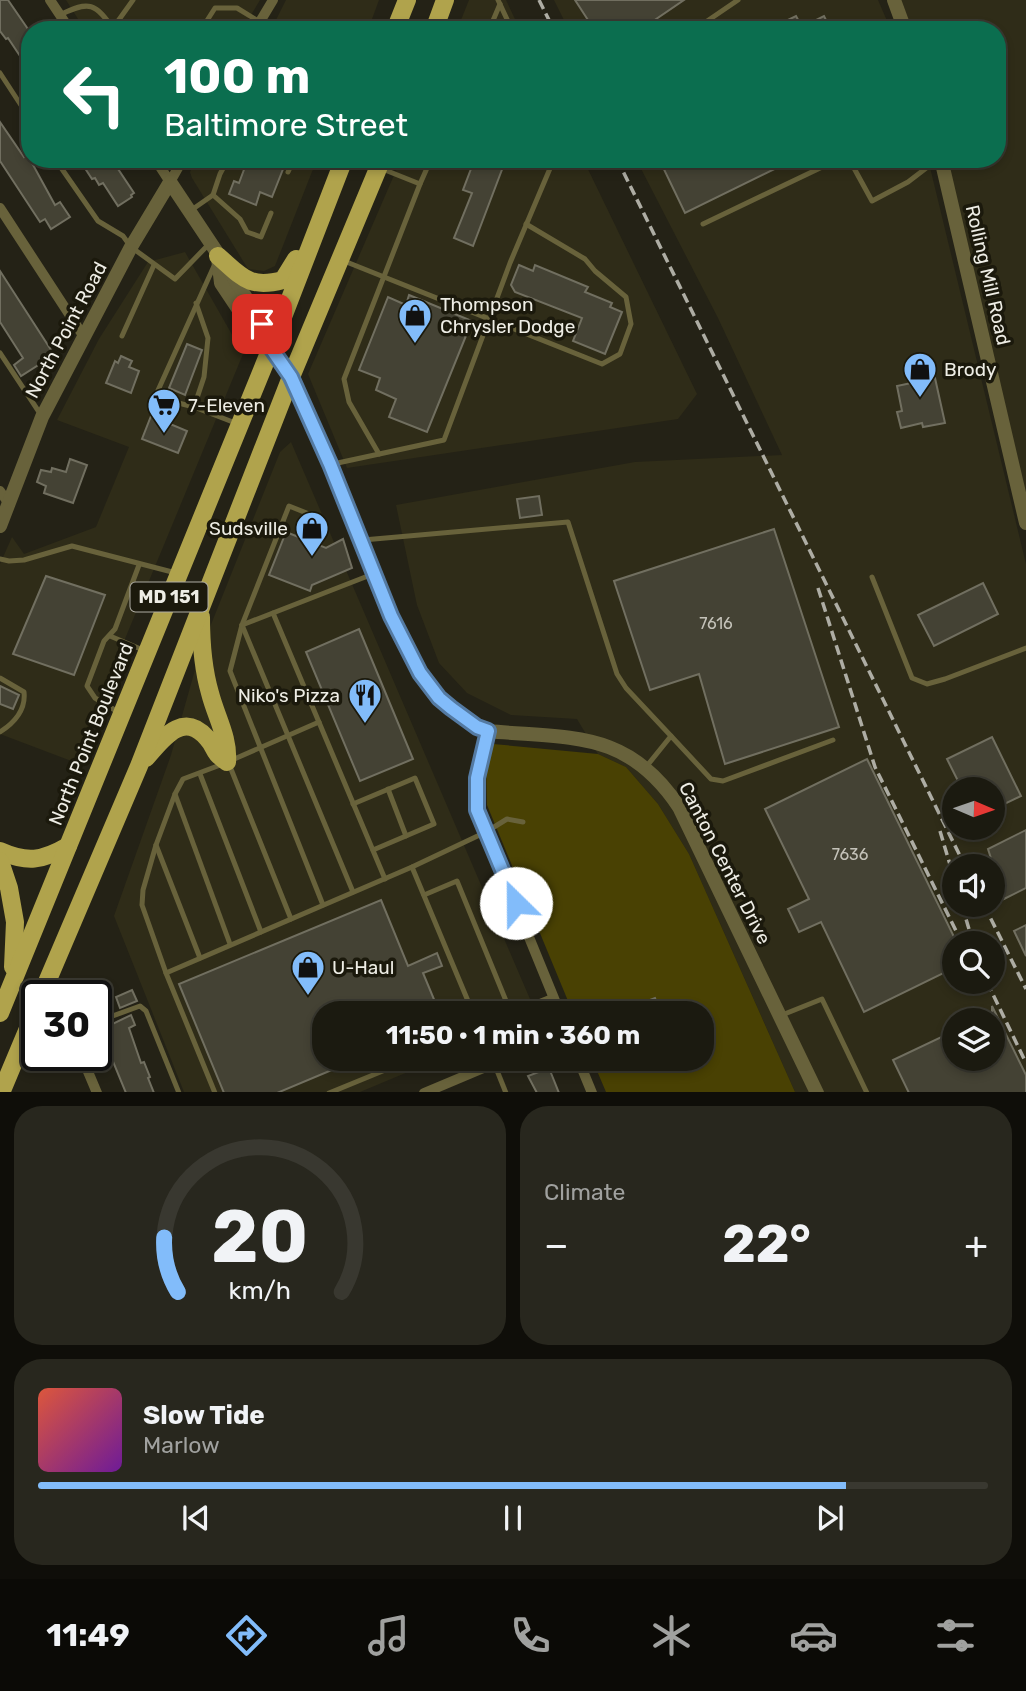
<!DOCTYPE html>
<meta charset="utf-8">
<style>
:root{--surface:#1b1a10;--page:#28271e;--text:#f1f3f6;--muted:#a0a19f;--line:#393830;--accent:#82bcfa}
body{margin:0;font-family:Rubik,sans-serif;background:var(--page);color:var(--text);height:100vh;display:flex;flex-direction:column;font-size:26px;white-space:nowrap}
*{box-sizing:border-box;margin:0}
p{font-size:23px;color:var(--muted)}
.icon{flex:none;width:38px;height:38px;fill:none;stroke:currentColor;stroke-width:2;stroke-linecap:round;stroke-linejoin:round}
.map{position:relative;height:1092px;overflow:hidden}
.details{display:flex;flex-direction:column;gap:14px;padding:14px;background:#0f0e09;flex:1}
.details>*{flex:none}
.top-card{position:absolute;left:21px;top:21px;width:985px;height:147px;border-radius:28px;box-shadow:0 4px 10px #0003,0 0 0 2px var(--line);background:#0b6e4f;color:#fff;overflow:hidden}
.needle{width:46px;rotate:92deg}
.fabs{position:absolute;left:942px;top:777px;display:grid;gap:14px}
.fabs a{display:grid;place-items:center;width:63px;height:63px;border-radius:50%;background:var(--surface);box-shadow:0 4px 10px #0003,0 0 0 2px var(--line);font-size:35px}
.speed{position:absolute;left:21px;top:980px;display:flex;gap:14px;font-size:35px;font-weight:700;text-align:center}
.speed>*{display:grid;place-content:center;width:91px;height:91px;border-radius:50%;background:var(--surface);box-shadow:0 4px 10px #0003,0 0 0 2px var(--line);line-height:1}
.speed .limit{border:4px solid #111;border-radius:10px;background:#fff;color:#111}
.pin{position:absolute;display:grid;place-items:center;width:60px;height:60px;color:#fff;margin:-30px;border-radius:14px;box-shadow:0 4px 10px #0006}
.me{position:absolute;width:77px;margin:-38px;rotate:337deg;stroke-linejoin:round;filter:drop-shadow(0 0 5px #0008)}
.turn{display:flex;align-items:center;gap:24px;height:147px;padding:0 28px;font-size:32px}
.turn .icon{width:91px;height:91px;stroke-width:2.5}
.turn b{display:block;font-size:49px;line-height:60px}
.big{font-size:52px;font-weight:700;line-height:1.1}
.details .widget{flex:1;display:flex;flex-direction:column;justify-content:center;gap:10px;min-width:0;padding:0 24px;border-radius:28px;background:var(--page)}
.details .dial{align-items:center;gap:0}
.dial svg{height:182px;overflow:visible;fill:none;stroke:var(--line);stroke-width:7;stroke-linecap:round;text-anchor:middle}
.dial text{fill:var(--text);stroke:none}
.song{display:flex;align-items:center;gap:21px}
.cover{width:84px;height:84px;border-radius:10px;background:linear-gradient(135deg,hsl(10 70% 55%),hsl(280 70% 35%))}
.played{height:7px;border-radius:4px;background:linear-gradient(90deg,var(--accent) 85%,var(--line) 85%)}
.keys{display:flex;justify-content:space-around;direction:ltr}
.heat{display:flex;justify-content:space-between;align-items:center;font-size:38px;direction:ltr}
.details .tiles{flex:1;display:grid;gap:14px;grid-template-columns:1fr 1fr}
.widget:last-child{grid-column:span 2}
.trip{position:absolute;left:312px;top:1001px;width:402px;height:70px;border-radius:28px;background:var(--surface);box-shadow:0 4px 10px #0003,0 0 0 2px var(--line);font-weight:700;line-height:70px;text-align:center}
.tab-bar{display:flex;height:112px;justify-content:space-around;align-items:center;background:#0b0a06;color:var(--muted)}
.tab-bar .icon{width:49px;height:49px}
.tab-bar .on{color:var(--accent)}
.tab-bar b{font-size:32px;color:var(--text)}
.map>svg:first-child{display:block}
.built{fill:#2f2c18;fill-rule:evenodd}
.green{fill:#494103}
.building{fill:#444234;stroke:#716f60;stroke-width:2}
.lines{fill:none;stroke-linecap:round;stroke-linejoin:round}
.service{stroke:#68623b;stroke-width:5}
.minor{stroke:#68623b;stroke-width:10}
.tertiary{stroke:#68623b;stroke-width:14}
.primary{stroke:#b0a34c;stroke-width:18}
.rail{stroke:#aeada4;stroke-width:3.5;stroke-dasharray:10 5;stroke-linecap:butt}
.route-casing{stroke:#547aa2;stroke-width:18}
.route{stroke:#82bcfa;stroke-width:12}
.labels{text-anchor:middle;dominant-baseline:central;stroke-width:7;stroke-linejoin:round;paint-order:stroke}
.number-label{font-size:16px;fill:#c4c2b9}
.shield{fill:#1b190c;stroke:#afada4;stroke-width:2}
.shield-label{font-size:18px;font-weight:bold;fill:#eeede5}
.street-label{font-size:19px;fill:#eeede5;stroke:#1b190c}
.poi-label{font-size:19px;fill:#eeede5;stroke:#1b190c;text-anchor:start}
</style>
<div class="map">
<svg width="1026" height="1093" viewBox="0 0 1026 1093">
<rect width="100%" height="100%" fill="#242216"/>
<!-- built -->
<g class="built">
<polygon points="66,0 260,0 242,30 85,30"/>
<polygon points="286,0 379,0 368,30 271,30"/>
<polygon points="469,0 506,0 520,30 457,30"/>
<polygon points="554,0 878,0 891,30 569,30"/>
<polygon points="901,0 1026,0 1026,495 947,159 998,159 998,30 912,30"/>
<polygon points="196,159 317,159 275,266 264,271 248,269 192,178 190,172"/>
<polygon points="401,159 583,159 697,394 678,419 347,468 308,374"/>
<path d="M636,159h292l98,405v528h-231l-106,-238 -31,-50 -32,-37 -28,-13 -21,-35 -66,-4 -44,-22 -28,-30 -22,-58 -21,-100 239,-43 147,-7 -64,-137zM954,789h38v39h-38zM954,866h38v39h-38zM954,943h38v39h-38zM954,1020h38v39h-38z"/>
<polygon points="185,252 243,354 74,762 0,734 0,564 12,537 24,554 96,527 129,447 57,420 99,339 148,262"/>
<polygon points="291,442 536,1013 324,1013 324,1059 439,1059 360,1092 184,1092 114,916 171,755 200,652 280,452"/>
</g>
<!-- green -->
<polygon class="green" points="493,744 598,754 626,767 658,804 689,854 795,1092 606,1092 592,1059 702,1059 702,1013 573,1013 487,805 486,764"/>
<!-- building -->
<g class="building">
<polygon points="0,0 8,0 30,32 30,71 8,38 6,39 0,31"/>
<polygon points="575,0 684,0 640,30 592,30 586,21 588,20"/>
<polygon points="796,16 802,27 824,16 831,30 767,30"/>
<polygon points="0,122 24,157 27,155 32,163 55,205 60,202 70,217 51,229 45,219 40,222 0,161"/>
<polygon points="79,159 107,159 109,162 112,160 134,193 131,195 132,197 118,206 103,183 99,185 95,178 92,179"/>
<polygon points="248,159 287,159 272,197 260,192 256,205 229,194 234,181 239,183"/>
<polygon points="487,159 506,159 473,246 454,238 472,193 463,190 474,161 485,165"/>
<polygon points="659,159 795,159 685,213"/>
<polygon points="519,265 533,271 535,265 588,287 585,292 612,303 610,307 622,312 605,354 573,341 582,318 515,292 511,285"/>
<polygon points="0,271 53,353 50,355 51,357 21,376 14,365 23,358 0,322"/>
<polygon points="409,295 472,321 427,432 389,417 396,399 376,390 380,378 359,370 388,297 406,305"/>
<polygon points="187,344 202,350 185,395 169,388"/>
<polygon points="121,356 132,361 129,367 139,371 131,393 106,383 115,361 118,363"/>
<polygon points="935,378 945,423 923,427 922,423 901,428 897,412 902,411 897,386"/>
<polygon points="151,416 187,431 178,453 142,439"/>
<polygon points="70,459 87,465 73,503 44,493 46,486 37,482 41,470 51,472 52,468 66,472"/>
<polygon points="539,496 542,515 520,518 517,499"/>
<polygon points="774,529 839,727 725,764 699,674 650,690 614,581"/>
<polygon points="286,532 326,548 343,539 352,568 312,585 310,591 269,575"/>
<polygon points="46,576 105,595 74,675 13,654"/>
<polygon points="983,583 998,614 934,646 918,615"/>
<polygon points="359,629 413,759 360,781 306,652"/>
<polygon points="0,686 19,695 13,709 0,704"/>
<polygon points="992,737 1021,796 992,810 992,789 962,789 947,759"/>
<polygon points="867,759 957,943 954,943 954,968 864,1012 821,922 799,932 788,909 809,899 765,809"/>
<polygon points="1026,830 1026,888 1004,899 988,849"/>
<polygon points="381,900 408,966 437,953 442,966 423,973 438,1009 428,1013 324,1013 324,1059 358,1059 277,1093 224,1093 179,984"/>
<polygon points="1026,925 1026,956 1014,931"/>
<polygon points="132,990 137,1001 120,1008 116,997"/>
<polygon points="655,998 661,1013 642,1013 639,1004"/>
<polygon points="992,1006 1026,1075 1026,1093 909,1093 893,1060 954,1031 954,1059 992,1059"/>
<polygon points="131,1015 135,1025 129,1028 141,1063 144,1062 150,1077 148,1078 154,1093 126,1093 100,1030"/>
<polygon points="549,1068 559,1093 537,1093 528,1076"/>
</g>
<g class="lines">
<!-- service -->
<g class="service">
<polyline points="498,0 512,30"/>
<path d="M60,15c29,-15 36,-12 54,15"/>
<polyline points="113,28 133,0"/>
<polyline points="201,30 215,8 237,8 273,30"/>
<polyline points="489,30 500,4"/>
<polyline points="694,30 738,0"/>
<polyline points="0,73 30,119"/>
<polyline points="55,159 98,221 123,236 131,247 175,279 209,244"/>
<polyline points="849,159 872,201 908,182 938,159"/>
<polyline points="380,168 420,184 431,159"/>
<polyline points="288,172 294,159"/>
<polyline points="213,195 240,219 247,232 261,237 271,213"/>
<polyline points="190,211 213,195 220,174 228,159"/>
<polyline points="703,224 839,159"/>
<polyline points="344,261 602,364 620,354 631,324 626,297 595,271 585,259 526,224"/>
<polyline points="214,266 155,397 194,407 238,424"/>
<polyline points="122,336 154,265"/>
<polyline points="0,353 41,415"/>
<polyline points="194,407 204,377 208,338 196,303"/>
<polyline points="379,454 349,402 344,379 420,184"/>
<polyline points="333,464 444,440 510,263 554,159"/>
<polyline points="314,516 289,506 242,625 230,671 323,905"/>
<polyline points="363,540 568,522 617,674 626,688 671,736"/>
<polyline points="0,559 9,561 24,560 72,546 176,573"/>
<polyline points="872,577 912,678 927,684 945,679 1026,648"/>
<polyline points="273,613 385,879"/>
<polyline points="242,625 353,892"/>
<polyline points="242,625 373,574"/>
<polyline points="110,636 143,650"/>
<path d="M0,678l24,14c2,18 -10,31 -24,40"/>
<polyline points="118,712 95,698 87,686 104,641 115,629 139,565"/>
<polyline points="232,760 319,722"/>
<polyline points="229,764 291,919"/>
<polyline points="646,767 671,736 711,779 723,781 833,740"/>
<polyline points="200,774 261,932"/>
<polyline points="388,789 406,836"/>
<polyline points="175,794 230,944"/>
<polyline points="353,804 415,778 434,824 373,850"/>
<polyline points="156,845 200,958"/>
<polyline points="412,867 473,1013"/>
<polyline points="424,895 457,881 511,1013"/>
<polyline points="166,973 412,867 486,832 507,819 523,822"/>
<polyline points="511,1013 553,996"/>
<polyline points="782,1015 822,999 867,1093"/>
<polyline points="96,1022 140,1006 146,1011 179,1093"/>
<polyline points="494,1063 506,1093"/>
<polyline points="215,1093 166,973 142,905 143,890 156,845 175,794 183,779 223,764"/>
<polyline points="329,1093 412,1059"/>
</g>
<!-- minor -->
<g class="minor">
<polyline points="50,0 70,30"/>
<polyline points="255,30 273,0"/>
<polyline points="155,159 170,182 183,159"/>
<polyline points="0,208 84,337"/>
<polyline points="0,491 9,504"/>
<polyline points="488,731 477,778 477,810 560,1013"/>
<polyline points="81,1055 97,1093"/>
<polyline points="578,1059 592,1093"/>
<polyline points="424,1093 505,1059"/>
</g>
<!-- tertiary -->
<g class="tertiary">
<polyline points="894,0 905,30"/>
<polyline points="941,159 1026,523"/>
<polyline points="218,258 221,283 259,340 269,347"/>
<path d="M0,526l42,-109 89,-170 39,-65 62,93 30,49 9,24 20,29 39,87 43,110 27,63 20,36 19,25 12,10 26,19 11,4c83,8 139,-2 191,76l138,286"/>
</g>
<!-- primary -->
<g class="primary">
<polyline points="395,30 407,0"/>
<polyline points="434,30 445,0"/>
<path d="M218,256c24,21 31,33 65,24l13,-21"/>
<path d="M146,758c16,-18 36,-48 61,-20 10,11 4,13 20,24 2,-25 -11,-45 -17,-69 -7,-24 -9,-50 -9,-76"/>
<path d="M0,851c27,12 42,10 68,-5"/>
<polyline points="0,861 9,888 15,922 13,967"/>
<polyline points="41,996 139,766 291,377 382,159"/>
<polyline points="0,1013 271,348 344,159"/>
<polyline points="1,1093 37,1007"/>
</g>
<!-- rail -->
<g class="rail">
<polyline points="539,0 554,30"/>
<polyline points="617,159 965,866"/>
<polyline points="818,588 875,767 962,943"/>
<polyline points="940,831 954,878"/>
<polyline points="962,905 973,943"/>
<polyline points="984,905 1026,989"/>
<polyline points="987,982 1026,1063"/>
</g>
</g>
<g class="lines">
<defs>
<polyline id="route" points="262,324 271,348 291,377 330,464 391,616 420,673 439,698 451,708 477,727 488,731 477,778 477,810 516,903"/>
</defs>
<!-- route casing -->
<use href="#route" class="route-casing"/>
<!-- route -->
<use href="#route" class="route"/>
</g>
<!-- icons -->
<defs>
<symbol id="shop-pin" viewBox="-11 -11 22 30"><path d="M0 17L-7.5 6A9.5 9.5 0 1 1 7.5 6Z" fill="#82bcfa" stroke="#1b190c"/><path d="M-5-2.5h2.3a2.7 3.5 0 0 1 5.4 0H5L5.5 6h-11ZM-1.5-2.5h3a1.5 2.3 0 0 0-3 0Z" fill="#111"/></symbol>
<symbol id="supermarket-pin" viewBox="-11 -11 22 30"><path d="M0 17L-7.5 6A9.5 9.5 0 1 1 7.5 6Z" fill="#82bcfa" stroke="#1b190c"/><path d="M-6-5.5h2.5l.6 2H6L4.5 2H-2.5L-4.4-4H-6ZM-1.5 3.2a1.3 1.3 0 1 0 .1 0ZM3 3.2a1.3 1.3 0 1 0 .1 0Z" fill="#111"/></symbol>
<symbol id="restaurant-pin" viewBox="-11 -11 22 30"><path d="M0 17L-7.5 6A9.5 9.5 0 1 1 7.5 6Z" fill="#82bcfa" stroke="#1b190c"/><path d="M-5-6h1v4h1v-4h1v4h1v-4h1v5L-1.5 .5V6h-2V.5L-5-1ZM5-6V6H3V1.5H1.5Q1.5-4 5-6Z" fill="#111"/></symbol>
</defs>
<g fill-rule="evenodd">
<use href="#shop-pin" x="396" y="296" width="38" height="52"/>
<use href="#shop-pin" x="901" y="350" width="38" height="52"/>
<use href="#supermarket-pin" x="145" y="386" width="38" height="52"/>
<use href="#shop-pin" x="293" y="509" width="38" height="52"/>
<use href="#restaurant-pin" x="346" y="676" width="38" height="52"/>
<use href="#shop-pin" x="289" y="948" width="38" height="52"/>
</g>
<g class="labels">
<!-- number labels -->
<g class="number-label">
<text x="716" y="623">7616</text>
<text x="850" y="854">7636</text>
</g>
<!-- shield labels -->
<rect class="shield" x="130.5" y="582.5" width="77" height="29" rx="5"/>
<g class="shield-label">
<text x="169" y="597">MD 151</text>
</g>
<!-- street labels -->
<g class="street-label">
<text transform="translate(988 275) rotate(77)">Rolling Mill Road</text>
<text transform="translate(66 330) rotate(-62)">North Point Road</text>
<text transform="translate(91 734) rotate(-68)">North Point Boulevard</text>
<text transform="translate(725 863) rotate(63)">Canton Center Drive</text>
</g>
<!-- poi labels -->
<g class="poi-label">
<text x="440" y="304">Thompson<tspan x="440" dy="22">Chrysler Dodge</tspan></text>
<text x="944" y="369">Brody</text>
<text x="188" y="405">7-Eleven</text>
<text x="288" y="528" text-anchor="end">Sudsville</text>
<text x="340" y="695" text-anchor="end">Niko's Pizza</text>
<text x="332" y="967">U-Haul</text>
</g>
</g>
</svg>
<div class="fabs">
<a><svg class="needle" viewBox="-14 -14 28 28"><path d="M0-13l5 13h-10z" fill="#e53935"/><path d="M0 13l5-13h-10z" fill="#a0a19f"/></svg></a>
<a><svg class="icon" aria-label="sound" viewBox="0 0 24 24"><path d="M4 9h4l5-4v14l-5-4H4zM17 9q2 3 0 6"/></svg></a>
<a><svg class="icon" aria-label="search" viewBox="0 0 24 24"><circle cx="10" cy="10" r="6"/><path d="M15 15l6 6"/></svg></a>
<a><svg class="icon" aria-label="layers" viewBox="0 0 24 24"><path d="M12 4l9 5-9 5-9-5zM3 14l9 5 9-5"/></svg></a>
</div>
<div class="speed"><div class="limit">30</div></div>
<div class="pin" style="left:262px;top:324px;background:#d93025"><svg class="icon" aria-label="arrive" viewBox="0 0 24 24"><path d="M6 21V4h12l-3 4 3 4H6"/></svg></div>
<svg class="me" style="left:516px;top:903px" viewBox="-20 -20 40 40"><circle r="19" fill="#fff"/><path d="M0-13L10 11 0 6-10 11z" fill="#82bcfa"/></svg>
<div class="trip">11:50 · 1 min · 360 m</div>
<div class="top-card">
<div class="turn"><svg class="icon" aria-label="left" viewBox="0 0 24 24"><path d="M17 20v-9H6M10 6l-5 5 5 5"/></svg><div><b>100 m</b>Baltimore Street</div></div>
</div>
</div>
<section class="details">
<div class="tiles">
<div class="widget dial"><svg viewBox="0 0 100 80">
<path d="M14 69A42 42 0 1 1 86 69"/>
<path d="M14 69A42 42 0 0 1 8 45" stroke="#82bcfa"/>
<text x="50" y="56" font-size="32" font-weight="700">20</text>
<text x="50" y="72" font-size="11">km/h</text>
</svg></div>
<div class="widget"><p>Climate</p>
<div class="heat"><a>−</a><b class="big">22°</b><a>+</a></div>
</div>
<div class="widget">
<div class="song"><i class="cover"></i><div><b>Slow Tide</b><p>Marlow</p></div></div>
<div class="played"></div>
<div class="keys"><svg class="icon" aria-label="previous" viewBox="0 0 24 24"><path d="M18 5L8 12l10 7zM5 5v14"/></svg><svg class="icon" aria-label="pause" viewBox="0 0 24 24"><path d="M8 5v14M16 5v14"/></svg><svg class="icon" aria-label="next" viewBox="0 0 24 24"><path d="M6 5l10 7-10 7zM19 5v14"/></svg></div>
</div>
</div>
</section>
<nav class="tab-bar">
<b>11:49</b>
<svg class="icon on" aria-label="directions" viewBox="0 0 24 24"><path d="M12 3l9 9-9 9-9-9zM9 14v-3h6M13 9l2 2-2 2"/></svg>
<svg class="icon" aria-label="music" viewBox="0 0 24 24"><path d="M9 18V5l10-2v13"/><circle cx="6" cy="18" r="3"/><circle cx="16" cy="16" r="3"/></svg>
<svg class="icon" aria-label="phone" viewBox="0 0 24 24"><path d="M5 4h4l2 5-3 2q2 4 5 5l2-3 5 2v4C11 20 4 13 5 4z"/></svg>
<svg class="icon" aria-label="climate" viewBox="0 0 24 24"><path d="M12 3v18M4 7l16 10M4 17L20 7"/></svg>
<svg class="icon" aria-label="car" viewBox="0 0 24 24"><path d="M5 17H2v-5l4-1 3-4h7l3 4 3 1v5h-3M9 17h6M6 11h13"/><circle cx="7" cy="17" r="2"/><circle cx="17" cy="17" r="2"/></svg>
<svg class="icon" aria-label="filters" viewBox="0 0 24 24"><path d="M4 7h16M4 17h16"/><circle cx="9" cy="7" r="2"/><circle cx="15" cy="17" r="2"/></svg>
</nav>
